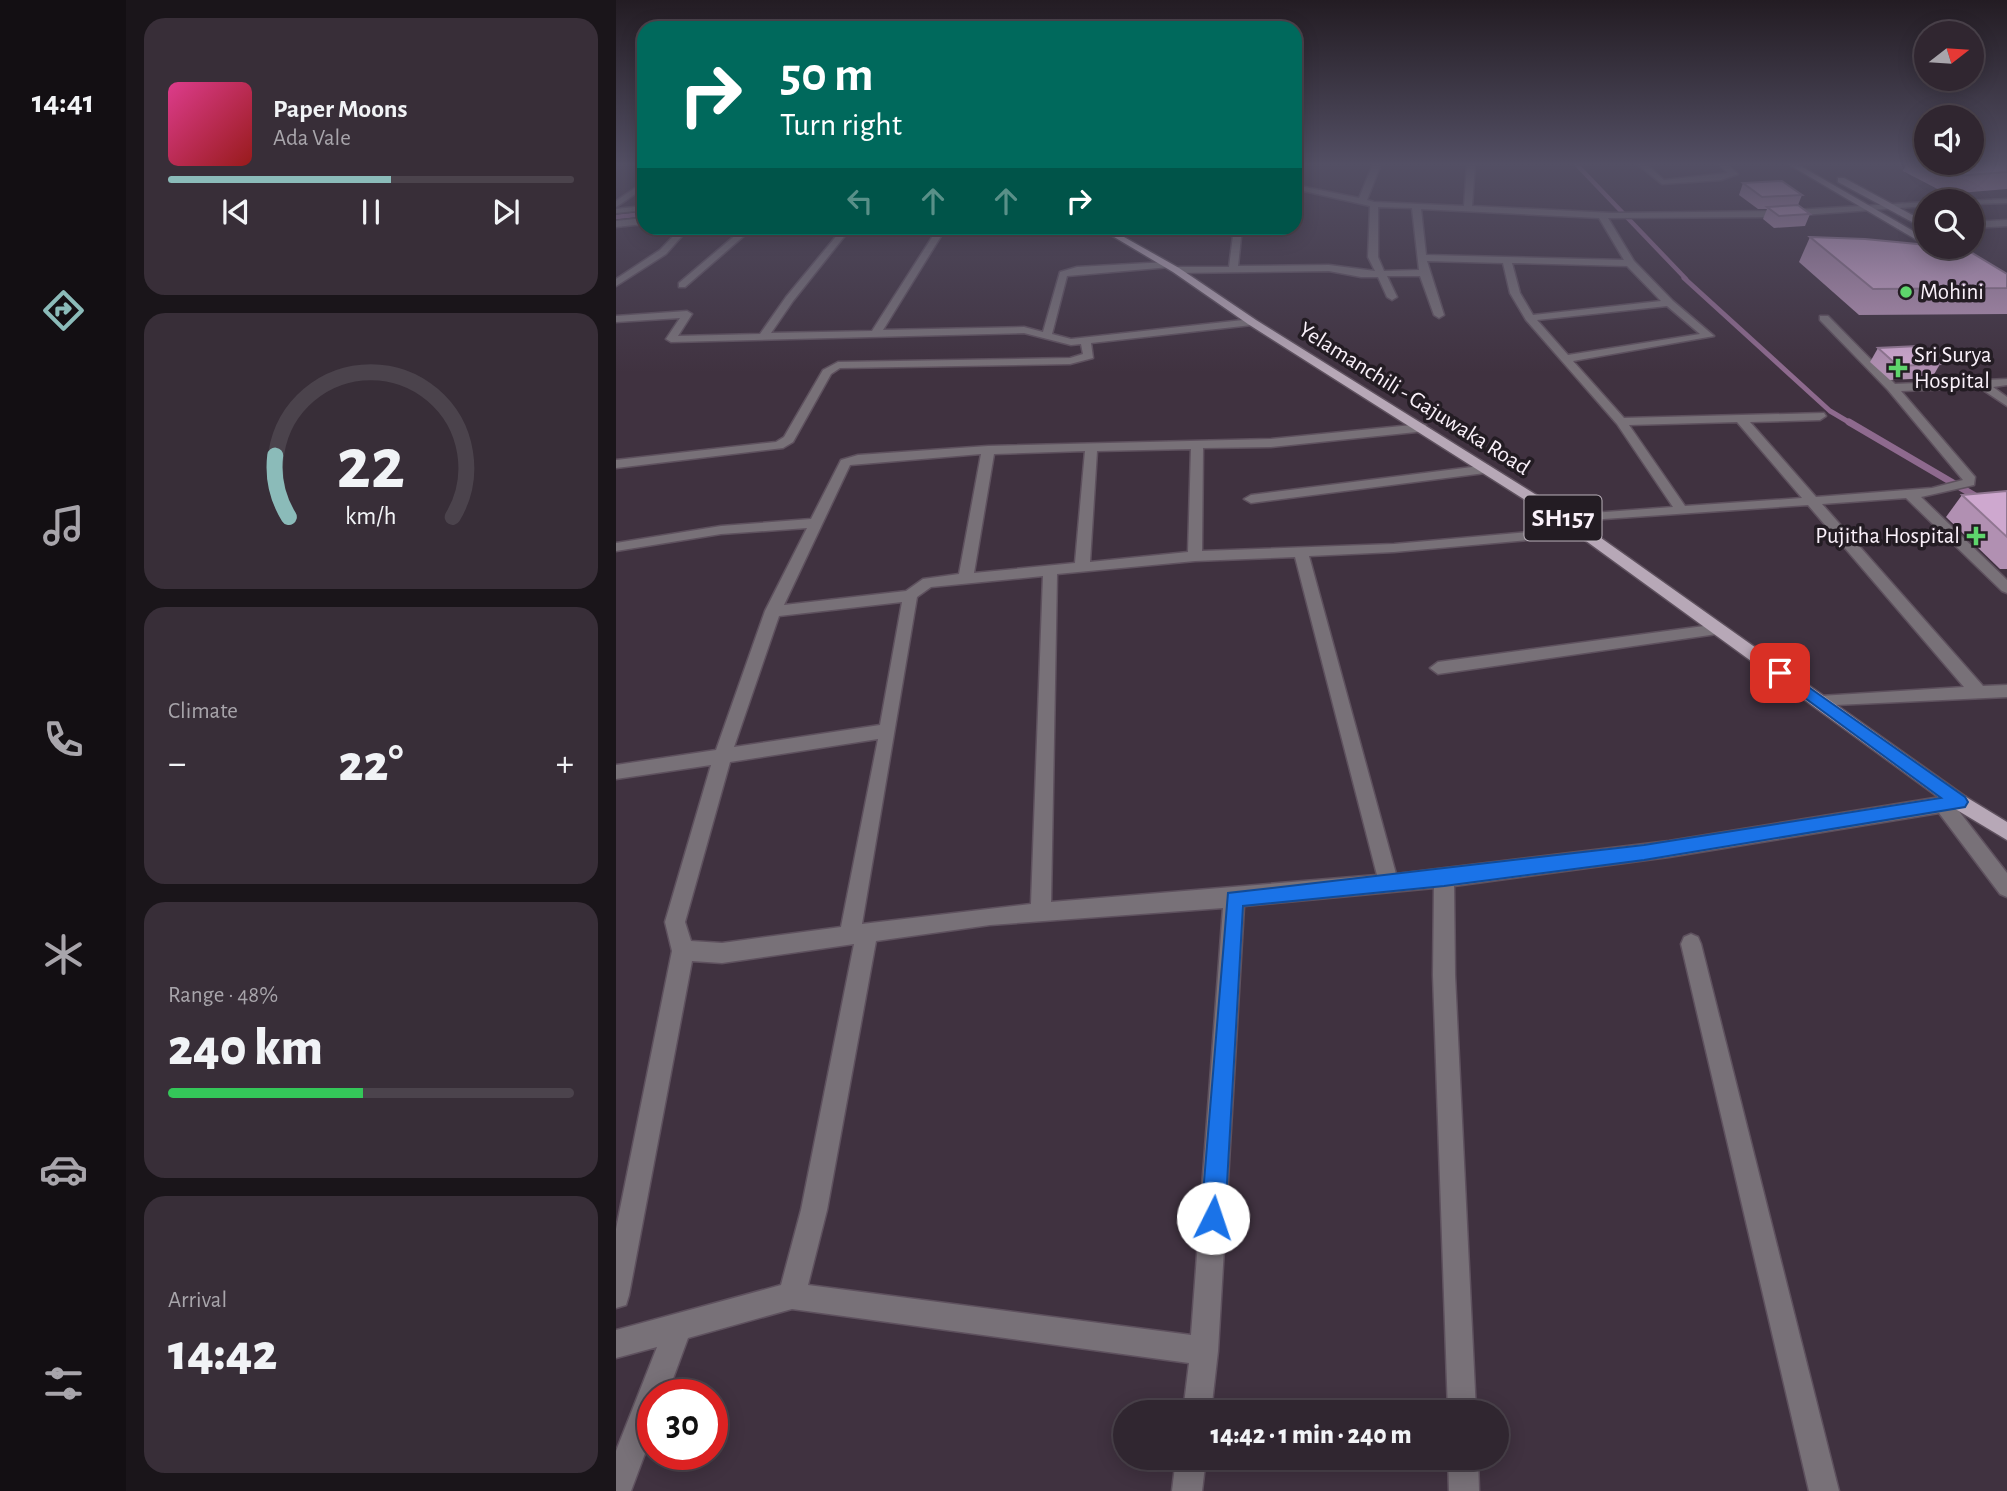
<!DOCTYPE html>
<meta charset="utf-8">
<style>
:root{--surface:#302630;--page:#382e38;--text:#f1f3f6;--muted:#a8a5ab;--line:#4b434c;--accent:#8bbbb9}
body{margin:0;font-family:"Alegreya Sans",sans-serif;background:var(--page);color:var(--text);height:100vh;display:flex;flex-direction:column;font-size:26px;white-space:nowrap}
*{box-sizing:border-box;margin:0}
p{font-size:23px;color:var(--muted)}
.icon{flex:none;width:38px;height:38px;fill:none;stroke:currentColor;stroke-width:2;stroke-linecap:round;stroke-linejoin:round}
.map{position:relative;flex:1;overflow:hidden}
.drawer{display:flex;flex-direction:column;gap:18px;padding:18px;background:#1a151a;width:490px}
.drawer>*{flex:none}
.banner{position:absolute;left:21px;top:21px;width:665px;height:214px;border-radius:21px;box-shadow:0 4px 18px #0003,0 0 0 2px var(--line);background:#00695c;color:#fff;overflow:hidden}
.needle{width:46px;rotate:73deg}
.controls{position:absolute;left:1298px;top:21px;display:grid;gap:14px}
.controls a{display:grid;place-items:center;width:70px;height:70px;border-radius:50%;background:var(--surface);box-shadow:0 4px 18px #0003,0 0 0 2px var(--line);font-size:35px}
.speed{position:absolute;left:21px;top:1379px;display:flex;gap:14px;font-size:35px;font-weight:700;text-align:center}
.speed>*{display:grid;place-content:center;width:91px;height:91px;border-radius:50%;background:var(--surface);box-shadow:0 4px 18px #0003,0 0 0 2px var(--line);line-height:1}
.speed .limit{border:10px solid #d22;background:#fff;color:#111}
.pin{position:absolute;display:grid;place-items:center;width:60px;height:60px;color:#fff;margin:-30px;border-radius:14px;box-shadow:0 4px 10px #0006}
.me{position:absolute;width:77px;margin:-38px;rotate:4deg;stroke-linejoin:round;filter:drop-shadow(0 0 5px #0008)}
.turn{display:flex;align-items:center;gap:24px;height:147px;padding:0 28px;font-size:32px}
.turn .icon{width:91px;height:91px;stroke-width:2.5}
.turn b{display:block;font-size:49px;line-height:60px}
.lanes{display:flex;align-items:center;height:66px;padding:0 28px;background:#0003;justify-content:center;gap:35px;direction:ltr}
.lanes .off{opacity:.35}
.big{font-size:52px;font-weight:800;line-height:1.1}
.drawer .tile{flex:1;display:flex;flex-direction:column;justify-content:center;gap:10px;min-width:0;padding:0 24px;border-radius:21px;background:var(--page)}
.drawer .dial{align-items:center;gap:0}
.dial svg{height:182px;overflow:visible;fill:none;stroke:var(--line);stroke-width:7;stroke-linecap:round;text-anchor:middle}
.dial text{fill:var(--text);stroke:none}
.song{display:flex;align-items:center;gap:21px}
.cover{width:84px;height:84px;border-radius:10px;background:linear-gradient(135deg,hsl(330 70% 55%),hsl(0 70% 35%))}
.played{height:7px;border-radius:4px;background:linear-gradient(90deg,var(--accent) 55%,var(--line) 55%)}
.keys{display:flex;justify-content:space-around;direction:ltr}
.heat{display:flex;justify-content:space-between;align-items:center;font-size:38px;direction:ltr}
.charge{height:10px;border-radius:5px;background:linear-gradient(90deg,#34c759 48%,var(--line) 0)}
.trip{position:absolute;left:497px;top:1400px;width:396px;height:70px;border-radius:35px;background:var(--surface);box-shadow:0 4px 18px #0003,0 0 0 2px var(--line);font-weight:800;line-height:70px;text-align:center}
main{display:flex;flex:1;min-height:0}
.dock{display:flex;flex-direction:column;width:126px;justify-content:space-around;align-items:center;background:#130f13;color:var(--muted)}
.dock .icon{width:49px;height:49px}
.dock .current{color:var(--accent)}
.dock b{font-size:32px;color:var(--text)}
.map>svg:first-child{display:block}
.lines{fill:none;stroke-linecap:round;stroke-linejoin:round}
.stream-far2{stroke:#8e6a8e;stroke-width:4.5}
.stream-far1{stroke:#8e6a8e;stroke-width:5}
.stream{stroke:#8e6a8e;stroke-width:7}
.minor-casing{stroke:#5e515e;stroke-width:3}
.tertiary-casing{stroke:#5e515e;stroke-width:3}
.secondary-casing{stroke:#5e515e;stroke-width:3}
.primary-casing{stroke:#5e515e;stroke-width:3}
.minor{fill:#787178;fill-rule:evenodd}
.tertiary{fill:#787178;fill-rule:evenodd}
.secondary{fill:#9c909c;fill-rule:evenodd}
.primary{fill:#b7a8b7;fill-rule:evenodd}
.wall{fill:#b190b2}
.building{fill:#cea8cf;stroke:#907691;stroke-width:2}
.route{fill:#1a73e8;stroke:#114b97;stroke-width:2}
.poi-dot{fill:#5ed56c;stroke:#231c23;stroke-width:2.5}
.labels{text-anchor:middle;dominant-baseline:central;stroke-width:7;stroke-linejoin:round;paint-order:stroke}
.far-poi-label{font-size:23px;fill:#faf1fa;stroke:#231c23;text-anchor:start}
.far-street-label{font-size:23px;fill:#faf1fa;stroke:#231c23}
.shield{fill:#231c23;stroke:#bab1ba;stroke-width:2}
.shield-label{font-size:26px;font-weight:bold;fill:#faf1fa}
</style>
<main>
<nav class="dock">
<b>14:41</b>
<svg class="icon current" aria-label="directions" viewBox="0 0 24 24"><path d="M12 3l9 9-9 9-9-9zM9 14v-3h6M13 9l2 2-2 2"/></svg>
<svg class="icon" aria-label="music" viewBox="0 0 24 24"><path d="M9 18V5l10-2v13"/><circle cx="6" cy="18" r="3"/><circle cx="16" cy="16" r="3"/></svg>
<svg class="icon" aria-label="phone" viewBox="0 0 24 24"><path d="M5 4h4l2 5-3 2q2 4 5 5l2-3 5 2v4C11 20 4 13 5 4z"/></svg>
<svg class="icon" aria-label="climate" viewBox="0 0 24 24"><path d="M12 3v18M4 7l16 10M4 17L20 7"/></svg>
<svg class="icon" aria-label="car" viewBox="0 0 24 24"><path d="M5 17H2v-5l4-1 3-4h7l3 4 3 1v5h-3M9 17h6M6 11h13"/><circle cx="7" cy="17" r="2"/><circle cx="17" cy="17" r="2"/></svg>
<svg class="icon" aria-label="filters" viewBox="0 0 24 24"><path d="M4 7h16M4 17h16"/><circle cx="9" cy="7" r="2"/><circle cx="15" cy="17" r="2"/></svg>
</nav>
<section class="drawer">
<div class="tile">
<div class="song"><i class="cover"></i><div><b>Paper Moons</b><p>Ada Vale</p></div></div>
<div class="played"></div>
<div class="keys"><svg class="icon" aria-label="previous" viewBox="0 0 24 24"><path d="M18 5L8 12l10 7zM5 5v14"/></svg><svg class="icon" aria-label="pause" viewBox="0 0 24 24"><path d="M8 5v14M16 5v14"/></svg><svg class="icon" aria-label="next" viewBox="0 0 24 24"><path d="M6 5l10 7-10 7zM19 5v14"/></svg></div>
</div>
<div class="tile dial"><svg viewBox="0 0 100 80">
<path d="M14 69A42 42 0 1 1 86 69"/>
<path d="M14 69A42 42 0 0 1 8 42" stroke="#8bbbb9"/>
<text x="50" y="56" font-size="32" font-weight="700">22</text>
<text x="50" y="72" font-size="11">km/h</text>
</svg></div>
<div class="tile"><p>Climate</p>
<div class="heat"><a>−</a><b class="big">22°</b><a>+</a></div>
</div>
<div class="tile"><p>Range · 48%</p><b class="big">240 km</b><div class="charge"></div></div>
<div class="tile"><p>Arrival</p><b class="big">14:42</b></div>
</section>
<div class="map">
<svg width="1391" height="1491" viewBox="0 0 1391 1491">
<rect width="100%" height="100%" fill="#403240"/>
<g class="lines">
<!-- stream-far2 -->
<g class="stream-far2">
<polyline points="960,164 1070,279"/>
<polyline points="0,217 28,214"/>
</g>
<!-- stream-far1 -->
<polyline class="stream-far1" points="1068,278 1214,411 1236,424"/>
<!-- stream -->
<polyline class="stream" points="1233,422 1366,500"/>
<defs>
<g id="minor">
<polygon points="681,164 689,164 679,176"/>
<path d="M757,164h8l-14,36 7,2 90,4 3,-42h8l-3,42 140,7 164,-2 151,-9v4l-151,11 -168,1 26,43 39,40 41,35 -141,25 51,57 200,-5 2,3 -6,4 -70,2 66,75 116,-9 31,-8 -75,-90 -68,-70v-4h8l67,68 112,-5v6l-14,2 14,10v9l-27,-18 -79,3 74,86 -1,8 -53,12 86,83v13l-5,-2 -96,-93 -84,6 161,182 24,-1v12l-193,9 -2,-4 2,-4 6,-2 144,-9 -156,-182 -248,17 -2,-3 7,-4 108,-8 -56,-83 -91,-104 -16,-27 -7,-30 -76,-2 17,54 -5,3 -5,-3 -14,-39h-33l10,21 -5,3 -5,-3 -9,-20h-17l-32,-6 -153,2 -5,-3 5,-3h53l5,-39h8l-4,38 91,-1 46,6 -7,-14 2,-51 -75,-17v-4l64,13zM762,207l34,1 7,62 -35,1 -6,-14zM805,209l178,9 25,42 -198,-5zM896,263l115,3 34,35 -128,14 -13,-22zM1051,306l33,28 -132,21 -31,-35zM1121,422l65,76 -117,8 -56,-81z"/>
<polygon points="1021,164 1030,164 1048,180 1112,173 1102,164 1111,164 1122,174 1105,180 1046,184"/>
<polygon points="28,182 28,188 0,207 0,201"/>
<polygon points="1391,199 1391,203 1356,204 1356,201 1352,201"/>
<polygon points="1391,220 1391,226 1356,228 1356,222"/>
<polygon points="65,228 73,228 50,254 0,286 0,279 44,250"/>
<polygon points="128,228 137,228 69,287 63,287 63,283"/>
<polygon points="227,228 235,228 177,301 155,333 256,331 322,228 330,228 267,330 408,327 427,332 444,272 461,267 551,262 556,265 554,267 451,276 436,334 455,339 636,319 641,322 636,325 475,343 477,358 454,364 224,368 215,374 177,442 167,448 0,468 0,460 160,442 168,437 207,370 222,362 454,358 467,354 465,344 455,345 408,333 55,342 50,339 64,318 0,322 0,316 71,311 76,314 62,336 144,334 170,297"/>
<path d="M806,424l4,1v6l-155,16 -68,1 -1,103 192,-7 190,-17 7,4 -7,4 -190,17 -85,4 87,318 273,-33 290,-47 7,3 2,5 -2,5 -8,3 49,63v24l-7,-3 -61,-81 -270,44 -215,29 1,89 21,437h-28l-15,-437 1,-87 -190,18 -26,445 -7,61h-28l6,-49 -397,-54 -104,29 -21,57h-14v37l-22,59h-15v-40l41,-104 -41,11v-28l165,-45 20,-75 53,-266 -132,19 -30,-2 -63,334 -3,10 -10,3v-79l56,-278 -7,-29 46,-157 -95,14v-14l100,-15 49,-139 42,-83 -86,6 -105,17v-8l105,-17 90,-7 30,-59 17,-5 130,-9 283,-7zM575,449l-3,103 -98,10 7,-111zM469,451l-10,112 -101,10 20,-119zM365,454l-22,120 -36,5 -17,12 -122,14 66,-140zM679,557l82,318 -326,27 6,-328 138,-13zM427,576l-12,328 -169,20 55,-327 14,-10zM286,602l-22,123 -146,22 45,-131zM262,739l-37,188 -119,16 -31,-2 -6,-19 45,-160zM607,908l-32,427 -383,-50 19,-75 49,-269 114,-16z"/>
<polygon points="872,465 878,469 877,472 635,503 628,499 635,495"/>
<polygon points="1103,624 1111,629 1108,633 822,674 814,668 822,662"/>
<polygon points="1075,934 1082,937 1085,944 1223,1491 1193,1491 1065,944 1068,937"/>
<polygon points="560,1458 590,1458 586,1491 556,1491"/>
<polygon points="832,1458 862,1458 863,1491 833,1491"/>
</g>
<g id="tertiary">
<polygon points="28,206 28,210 0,213 0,209"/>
<polygon points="28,218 28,224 0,227 0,221"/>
</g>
<g id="secondary">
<polygon points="1172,164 1181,164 1311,239 1311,246"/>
<polygon points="1222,178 1228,178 1311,223 1311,230 1222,182"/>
</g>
<polygon id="primary" points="483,228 492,228 563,268 640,320 954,516 1350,797 1391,822 1391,840 1336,807 944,522 632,324 557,272"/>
</defs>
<!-- minor casing -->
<use href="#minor" class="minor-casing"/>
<!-- tertiary casing -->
<use href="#tertiary" class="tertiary-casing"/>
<!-- secondary casing -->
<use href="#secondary" class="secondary-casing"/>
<!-- primary casing -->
<use href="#primary" class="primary-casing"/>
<!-- minor -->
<use href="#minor" class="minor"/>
<!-- tertiary -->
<use href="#tertiary" class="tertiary"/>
<!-- secondary -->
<use href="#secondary" class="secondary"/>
<!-- primary -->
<use href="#primary" class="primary"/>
</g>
<!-- wall -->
<g class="wall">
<polygon points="1290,164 1391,164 1391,189 1331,194 1287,171"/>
<polygon points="1127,183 1186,195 1182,205 1194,214 1189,226 1158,228 1147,219 1151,209 1142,209 1123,195"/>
<polygon points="1194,237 1391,274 1391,314 1243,315 1183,262"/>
<polygon points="1262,348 1324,364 1316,378 1274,380 1254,362"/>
<polygon points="1391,491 1391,569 1384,569 1330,517 1346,495"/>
</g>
<!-- building -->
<g class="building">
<polygon points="1316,164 1391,164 1391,172 1340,176"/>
<polygon points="1166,181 1186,195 1146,197 1127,183"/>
<polygon points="1182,205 1194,214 1163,216 1151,207"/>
<polygon points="1194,237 1249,239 1311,245 1311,247 1348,248 1391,274 1391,288 1257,289"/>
<polygon points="1303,346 1324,364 1282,366 1262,348"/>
<polygon points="1391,491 1391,537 1346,495"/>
</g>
<!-- sky -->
<linearGradient id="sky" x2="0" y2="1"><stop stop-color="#231c23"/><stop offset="0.44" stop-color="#534f64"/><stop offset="1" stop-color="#534f64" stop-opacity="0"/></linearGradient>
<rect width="1391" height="373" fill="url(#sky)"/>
<!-- route -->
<polygon class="route" points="1164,667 1349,797 1352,802 1349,807 1028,860 828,886 627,906 609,1218 605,1226 597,1230 589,1226 585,1218 612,893 1028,845 1325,798 1159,676 1159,669"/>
<!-- markers -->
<g class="poi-dot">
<circle cx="1290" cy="292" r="7"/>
<path d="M1278.5 357.5h7v7h7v7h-7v7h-7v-7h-7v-7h7z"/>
<path d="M1356.5 525.5h7v7h7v7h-7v7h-7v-7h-7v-7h7z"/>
</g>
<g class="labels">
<!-- far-poi labels -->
<g class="far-poi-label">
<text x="1304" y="292">Mohini</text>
<text x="1298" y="355">Sri Surya<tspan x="1298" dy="26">Hospital</tspan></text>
<text x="1344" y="536" text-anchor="end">Pujitha Hospital</text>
</g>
<!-- far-street labels -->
<g class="far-street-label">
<text transform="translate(798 399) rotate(32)">Yelamanchili - Gajuwaka Road</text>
</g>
<!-- shield labels -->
<rect class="shield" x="908.5" y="495.5" width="77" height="45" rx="5"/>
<g class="shield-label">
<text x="947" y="518">SH157</text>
</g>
</g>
</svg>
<div class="controls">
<a><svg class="needle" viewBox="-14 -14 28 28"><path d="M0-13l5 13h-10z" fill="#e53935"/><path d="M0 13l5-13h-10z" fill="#a8a5ab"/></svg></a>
<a><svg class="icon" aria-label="sound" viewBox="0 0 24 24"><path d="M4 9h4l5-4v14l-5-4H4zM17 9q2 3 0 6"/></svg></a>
<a><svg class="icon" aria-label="search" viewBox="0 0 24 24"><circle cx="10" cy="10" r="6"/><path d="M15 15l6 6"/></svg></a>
</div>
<div class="speed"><div class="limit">30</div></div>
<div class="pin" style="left:1164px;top:673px;background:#d93025"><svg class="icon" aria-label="arrive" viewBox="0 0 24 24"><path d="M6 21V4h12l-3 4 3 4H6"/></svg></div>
<svg class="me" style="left:597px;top:1218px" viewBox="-20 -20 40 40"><circle r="19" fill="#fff"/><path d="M0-13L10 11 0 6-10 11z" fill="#1a73e8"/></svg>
<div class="trip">14:42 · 1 min · 240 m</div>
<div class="banner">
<div class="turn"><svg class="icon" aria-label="right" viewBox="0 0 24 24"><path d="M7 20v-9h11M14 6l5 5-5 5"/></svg><div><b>50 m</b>Turn right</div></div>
<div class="lanes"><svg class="icon off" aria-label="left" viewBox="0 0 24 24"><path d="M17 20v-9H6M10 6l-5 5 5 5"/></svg><svg class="icon off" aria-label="ahead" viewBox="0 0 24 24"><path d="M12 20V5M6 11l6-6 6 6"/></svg><svg class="icon off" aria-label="ahead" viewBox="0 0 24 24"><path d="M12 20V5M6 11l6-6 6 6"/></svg><svg class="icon" aria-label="right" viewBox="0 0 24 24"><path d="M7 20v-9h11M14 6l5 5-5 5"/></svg></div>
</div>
</div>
</main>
